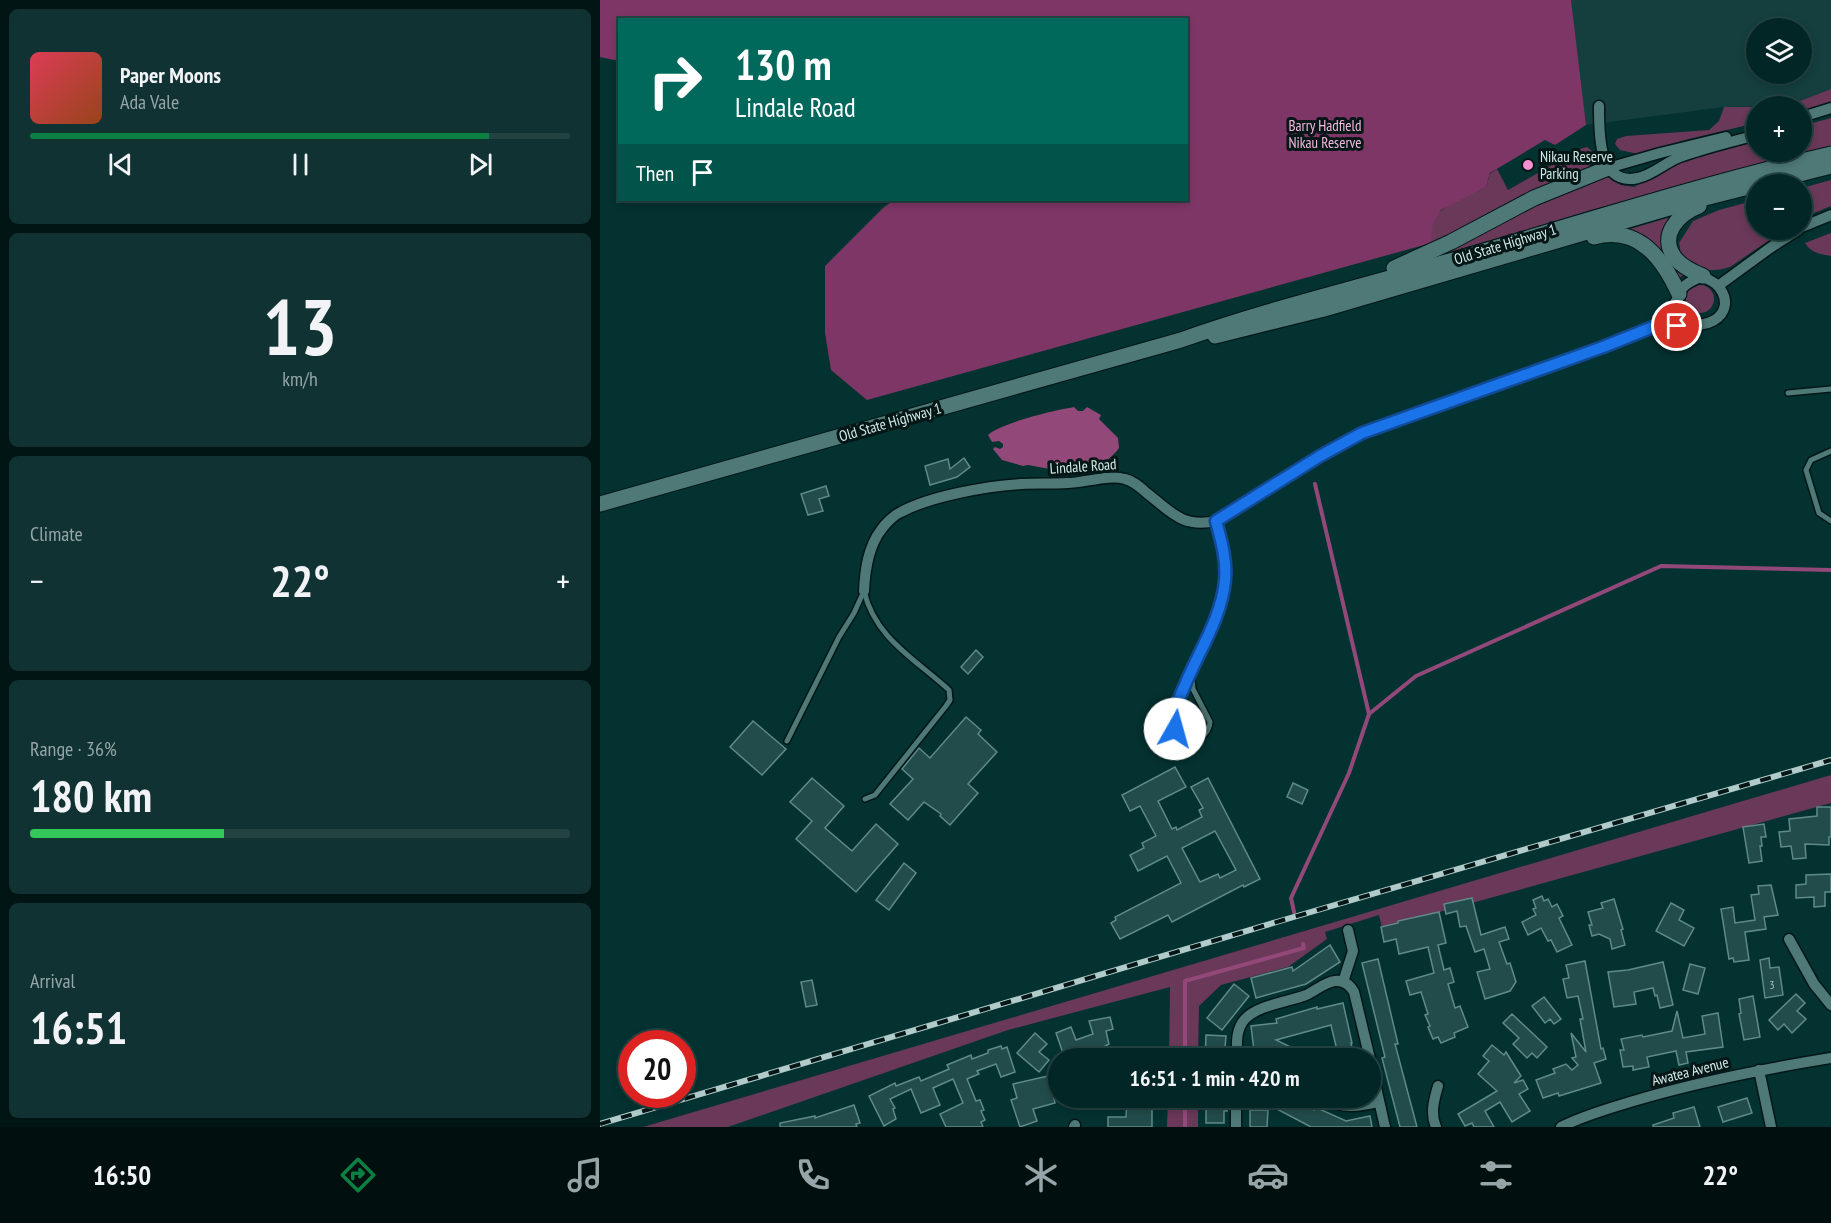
<!DOCTYPE html>
<meta charset="utf-8">
<style>
:root{--surface:#022625;--page:#103232;--text:#f1f3f6;--muted:#96a5a7;--line:#234342;--accent:#0b8043}
body{margin:0;font-family:"PT Sans Narrow",sans-serif;background:var(--page);color:var(--text);height:100vh;display:flex;flex-direction:column;font-size:22px;white-space:nowrap}
*{box-sizing:border-box;margin:0}
p{font-size:20px;color:var(--muted)}
.icon{flex:none;width:33px;height:33px;fill:none;stroke:currentColor;stroke-width:2;stroke-linecap:round;stroke-linejoin:round}
.map{position:relative;flex:1;overflow:hidden}
.drawer{display:flex;flex-direction:column;gap:9px;padding:9px;background:#011514;width:600px}
.drawer>*{flex:none}
.banner{position:absolute;left:18px;top:18px;width:570px;height:183px;border-radius:0px;box-shadow:0 3px 9px #0003,0 0 0 2px var(--line);background:#00695c;color:#fff;overflow:hidden}
.controls{position:absolute;left:1146px;top:18px;display:grid;gap:12px}
.controls a{display:grid;place-items:center;width:66px;height:66px;border-radius:50%;background:var(--surface);box-shadow:0 3px 9px #0003,0 0 0 2px var(--line);font-size:30px}
.speed{position:absolute;left:18px;top:1030px;display:flex;gap:12px;font-size:30px;font-weight:700;text-align:center}
.speed>*{display:grid;place-content:center;width:78px;height:78px;border-radius:50%;background:var(--surface);box-shadow:0 3px 9px #0003,0 0 0 2px var(--line);line-height:1}
.speed .limit{border:9px solid #d22;background:#fff;color:#111}
.pin{position:absolute;display:grid;place-items:center;width:51px;height:51px;color:#fff;margin:-26px;border:3px solid #fff;border-radius:50%;box-shadow:0 2px 6px #0007}
.me{position:absolute;width:66px;margin:-33px;rotate:7deg;stroke-linejoin:round;filter:drop-shadow(0 0 4px #0008)}
.turn{display:flex;align-items:center;gap:21px;height:126px;padding:0 18px;font-size:27px}
.turn .icon{width:78px;height:78px;stroke-width:2.5}
.turn b{display:block;font-size:42px;line-height:51px}
.then{display:flex;align-items:center;height:57px;padding:0 18px;background:#0003;gap:12px;font-size:22px}
.big{font-size:45px;font-weight:700;line-height:1.1}
.drawer .widget{flex:1;display:flex;flex-direction:column;justify-content:center;gap:9px;min-width:0;padding:0 21px;border-radius:9px;background:var(--page)}
.drawer .dial{align-items:center;gap:0}
.dial b{font-size:78px;line-height:1}
.song{display:flex;align-items:center;gap:18px}
.cover{width:72px;height:72px;border-radius:9px;background:linear-gradient(135deg,hsl(350 70% 55%),hsl(20 70% 35%))}
.played{height:6px;border-radius:3px;background:linear-gradient(90deg,var(--accent) 85%,var(--line) 85%)}
.keys{display:flex;justify-content:space-around;direction:ltr}
.heat{display:flex;justify-content:space-between;align-items:center;font-size:33px;direction:ltr}
.charge{height:9px;border-radius:4px;background:linear-gradient(90deg,#34c759 36%,var(--line) 0)}
.trip{position:absolute;left:448px;top:1048px;width:333px;height:60px;border-radius:30px;background:var(--surface);box-shadow:0 3px 9px #0003,0 0 0 2px var(--line);font-weight:700;line-height:60px;text-align:center}
.menu{display:flex;height:96px;justify-content:space-around;align-items:center;background:#010f0f;color:var(--muted)}
.menu .icon{width:42px;height:42px}
.menu .on{color:var(--accent)}
.menu b{font-size:27px;color:var(--text)}
main{display:flex;flex:1;min-height:0}
.map>svg:first-child{display:block}
.built{fill:#153e3e;fill-rule:evenodd}
.green{fill:#6a3858}
.forest{fill:#7e3666}
.water{fill:#924879}
.lines{fill:none;stroke-linecap:round;stroke-linejoin:round}
.stream{stroke:#924879;stroke-width:4}
.building{fill:#224c4b;stroke:#5f8a88;stroke-width:1.5;fill-rule:evenodd}
.lane-casing{stroke:#021717;stroke-width:8}
.street-casing{stroke:#021717;stroke-width:13}
.secondary-casing{stroke:#021717;stroke-width:17}
.lane{stroke:#4e7977;stroke-width:5}
.street{stroke:#4e7977;stroke-width:10}
.secondary{stroke:#4e7977;stroke-width:15}
.rail-casing{stroke:#b0cbca;stroke-width:6}
.rail{stroke:#051616;stroke-width:4;stroke-dasharray:11;stroke-linecap:butt}
.route-casing{stroke:#114b97;stroke-width:15}
.route{stroke:#1a73e8;stroke-width:10}
.poi-dot{fill:#f590d1;stroke:#051616;stroke-width:2}
.labels{text-anchor:middle;dominant-baseline:central;stroke-width:6;stroke-linejoin:round;paint-order:stroke}
.number-label{font-size:12px;fill:#a7c2c2}
.park-label{font-size:15px;fill:#f8b8df;stroke:#051616}
.poi-label{font-size:15px;fill:#d3eae9;stroke:#051616;text-anchor:start}
.street-label{font-size:15px;fill:#d3eae9;stroke:#051616}
</style>
<main>
<section class="drawer">
<div class="widget">
<div class="song"><i class="cover"></i><div><b>Paper Moons</b><p>Ada Vale</p></div></div>
<div class="played"></div>
<div class="keys"><svg class="icon" aria-label="previous" viewBox="0 0 24 24"><path d="M18 5L8 12l10 7zM5 5v14"/></svg><svg class="icon" aria-label="pause" viewBox="0 0 24 24"><path d="M8 5v14M16 5v14"/></svg><svg class="icon" aria-label="next" viewBox="0 0 24 24"><path d="M6 5l10 7-10 7zM19 5v14"/></svg></div>
</div>
<div class="widget dial"><b>13</b><p>km/h</p></div>
<div class="widget"><p>Climate</p>
<div class="heat"><a>−</a><b class="big">22°</b><a>+</a></div>
</div>
<div class="widget"><p>Range · 36%</p><b class="big">180 km</b><div class="charge"></div></div>
<div class="widget"><p>Arrival</p><b class="big">16:51</b></div>
</section>
<div class="map">
<svg width="1231" height="1127" viewBox="0 0 1231 1127">
<rect width="100%" height="100%" fill="#033231"/>
<!-- built -->
<path class="built" d="M970,0h261v89l-44,17 -63,1 -138,18zM1156,28h46v46h-46z"/>
<!-- green -->
<g class="green">
<polygon points="1231,89 1231,102 1202,111 1202,106 1187,106"/>
<polygon points="1124,107 1156,107 1156,123 1085,140 1038,154 1020,150 1015,144 1017,139 1026,136 1109,130 1119,121"/>
<polygon points="1231,118 1231,151 1094,182 991,210 838,257 837,253 939,200 1004,175 1021,185 1034,187 1083,161 1156,139 1156,152 1202,152 1202,126"/>
<path d="M987,147l5,4 1,10 -7,9 -141,69 -14,4c0,-9 0,-20 5,-27 9,-12 37,-22 50,-29l4,-13 7,-5 11,21 72,-41z"/>
<polygon points="1231,180 1231,206 1202,218 1202,188"/>
<path d="M1156,200v30h28l-54,37c-16,5 -36,6 -47,-9 -2,-4 -3,-10 -4,-15l14,-22 26,-11z"/>
<polygon points="1071,217 1063,230 1072,265 1083,275 1079,278 1030,229"/>
<path d="M1231,233v23c-11,-2 -20,-3 -26,-13z"/>
<circle cx="1100" cy="299" r="14"/>
<polygon points="1231,775 1231,803 782,928 779,915 725,932 727,939 688,967 621,985 599,1006 598,1059 569,1059 570,987 408,1030 128,1127 43,1127"/>
<polygon points="568,1098 598,1098 598,1127 567,1127"/>
</g>
<!-- forest -->
<polygon class="forest" points="0,0 971,0 986,125 955,145 945,140 890,173 886,187 841,210 833,223 831,243 267,400 231,370 225,333 225,266 283,208 294,200 586,200 586,20 20,20 19,61 0,57"/>
<!-- water -->
<path class="water" d="M474,407l4,4h5l4,-4 14,8 -2,4 19,19 1,10c-23,31 -58,23 -91,17l-5,1 -21,-6 -9,-11 2,-2 5,2 3,-2v-3l-4,-3 -7,1 -4,-7c12,-12 68,-25 86,-28z"/>
<g class="lines">
<!-- stream -->
<g class="stream">
<polyline points="715,484 769,714"/>
<polyline points="694,912 691,898 749,773 769,714 816,676 1061,566 1231,570"/>
<polyline points="585,1059 585,981 704,948 703,944"/>
<polyline points="585,1127 585,1098"/>
</g>
</g>
<!-- building -->
<g class="building">
<polygon points="364,458 370,467 357,477 330,485 325,466 348,459 350,469"/>
<polygon points="226,486 229,496 219,499 223,511 208,515 201,494"/>
<polygon points="376,650 383,657 368,674 361,667"/>
<polygon points="366,717 381,730 378,734 397,752 368,784 378,793 350,825 340,816 341,814 324,802 308,820 290,804 313,779 302,769 319,748 330,758"/>
<polygon points="153,721 186,749 162,775 130,747"/>
<path d="M575,767l11,20 -28,14 14,28 4,-2 1,3 25,-13 -3,-7 4,-2 -12,-21 17,-9 52,101 -16,8 -1,-2 -71,37 -4,-7 -48,24 -9,-16 5,-3 -1,-3 66,-34 -14,-27 -29,15 -8,-16 14,-7 -2,-5 14,-7 -16,-30 -10,5 -8,-16zM615,831l21,39 -16,8 -2,-4 -18,8 -18,-34z"/>
<polygon points="212,778 244,806 225,828 252,851 276,824 298,844 256,892 196,839 212,821 190,802"/>
<polygon points="693,783 708,790 702,804 687,797"/>
<polygon points="1217,807 1231,807 1231,837 1229,837 1229,845 1205,844 1206,858 1193,859 1191,846 1181,847 1179,832 1190,831 1189,819 1217,816"/>
<polygon points="1164,824 1166,837 1161,837 1162,846 1160,846 1162,861 1149,863 1143,827"/>
<polygon points="304,863 316,873 289,910 276,900"/>
<polygon points="1231,874 1231,892 1225,892 1225,906 1214,907 1214,897 1196,898 1196,885 1206,884 1206,875"/>
<polygon points="1171,885 1178,915 1164,917 1166,929 1145,932 1149,960 1134,962 1133,958 1129,959 1121,909 1133,907 1135,923 1155,920 1151,895 1159,894 1158,886"/>
<polygon points="942,896 944,901 948,899 952,907 957,904 963,916 959,918 972,945 957,952 951,940 948,941 941,928 928,935 922,922 936,915 933,909 936,908 933,900"/>
<polygon points="872,898 881,935 905,927 909,939 899,942 907,964 910,963 916,982 910,991 885,999 877,972 890,969 884,949 875,952 866,926 860,927 857,911 846,914 844,904"/>
<polygon points="1014,899 1023,929 1021,930 1025,945 1012,949 1010,939 999,934 992,936 989,925 992,925 988,912 1003,908 1001,903"/>
<polygon points="1071,903 1084,910 1079,920 1094,928 1084,946 1056,931"/>
<polygon points="839,912 846,943 838,945 844,970 850,968 854,982 848,984 855,1008 860,1006 868,1027 854,1033 855,1037 841,1043 838,1037 833,1039 828,1027 830,1026 825,1015 828,1014 821,992 810,995 806,981 834,973 828,947 799,954 796,939 784,942 781,927 798,923 798,921"/>
<polygon points="730,945 740,962 706,984 656,998 651,978 692,967 693,971"/>
<polygon points="1169,958 1170,968 1179,967 1183,995 1165,998 1160,960"/>
<polygon points="778,959 798,1044 795,1044 817,1127 800,1127 782,1058 785,1057 762,963"/>
<polygon points="985,961 1001,1049 1003,1048 1006,1059 994,1063 1001,1083 959,1096 958,1093 943,1098 936,1080 955,1073 953,1069 966,1064 972,1070 978,1065 972,1058 976,1057 971,1033 986,1052 980,1019 983,1019 978,996 967,998 963,979 969,978 966,965"/>
<polygon points="1063,962 1073,1005 1060,1008 1057,995 1055,996 1053,988 1034,992 1036,1004 1014,1007 1008,972 1028,970"/>
<polygon points="1090,964 1105,968 1098,994 1083,990"/>
<polygon points="212,980 217,1005 206,1007 201,982"/>
<polygon points="634,984 649,996 622,1030 607,1018"/>
<polygon points="1196,994 1205,1003 1197,1011 1206,1019 1192,1033 1184,1024 1178,1030 1169,1020"/>
<polygon points="1153,996 1160,1037 1144,1040 1139,1014 1141,1013 1139,999"/>
<polygon points="944,997 961,1019 954,1024 950,1019 945,1023 932,1006"/>
<polygon points="743,1003 752,1043 751,1043 754,1059 739,1059 731,1025 676,1040 715,1059 655,1059 651,1026 677,1023 676,1019 717,1007 717,1009"/>
<polygon points="1077,1011 1083,1038 1105,1034 1102,1016 1118,1013 1123,1047 1086,1052 1088,1063 1079,1065 1076,1051 1047,1057 1049,1067 1033,1070 1033,1066 1023,1067 1020,1050 1024,1050 1021,1039 1042,1035 1043,1037 1072,1031"/>
<polygon points="912,1014 947,1047 937,1058 932,1053 927,1058 913,1044 919,1038 903,1023"/>
<polygon points="510,1017 513,1029 506,1031 509,1044 505,1046 506,1048 474,1059 465,1059 456,1033 471,1027 476,1040 493,1034 489,1021"/>
<polygon points="435,1033 447,1044 439,1052 449,1060 439,1072 417,1053"/>
<polygon points="606,1035 626,1036 624,1059 605,1059"/>
<polygon points="892,1045 904,1055 906,1052 921,1076 914,1083 923,1080 928,1089 919,1094 930,1111 912,1122 900,1102 885,1111 894,1127 874,1127 872,1123 865,1126 858,1114 897,1091 878,1074 889,1061 883,1056"/>
<polygon points="401,1046 402,1049 407,1047 415,1072 401,1077 396,1064 377,1071 379,1074 367,1079 376,1101 380,1100 384,1110 381,1111 385,1120 381,1122 383,1127 346,1127 340,1114 363,1103 353,1079 333,1088 340,1105 321,1113 311,1089 290,1099 295,1108 293,1109 296,1119 284,1126 269,1096 295,1083 296,1086 319,1077 321,1081 349,1069 347,1065 371,1055 372,1059 388,1053 388,1050"/>
<polygon points="457,1074 459,1087 452,1090 455,1103 433,1109 437,1121 420,1127 411,1100 417,1098 413,1084"/>
<polygon points="527,1098 552,1098 552,1127 508,1127 508,1117 526,1117"/>
<polygon points="606,1098 627,1098 627,1111 624,1111 624,1123 606,1123"/>
<polygon points="656,1098 697,1098 696,1101 714,1110 715,1107 746,1121 770,1116 772,1127 711,1127"/>
<polygon points="1147,1098 1152,1113 1123,1122 1118,1107"/>
<polygon points="254,1105 260,1123 256,1124 257,1127 180,1127 180,1123 215,1116 215,1118"/>
<polygon points="1094,1107 1100,1127 1053,1127 1053,1125 1074,1118 1073,1113"/>
<polygon points="650,1110 668,1110 667,1127 650,1127"/>
</g>
<g class="lines">
<defs>
<g id="lane">
<polyline points="1188,393 1231,389"/>
<polyline points="1231,451 1211,460 1206,470 1219,513 1231,521"/>
<path d="M264,591c11,47 51,68 85,99l1,10 -4,6 -71,89 -10,4"/>
<path d="M591,670l2,19 17,33c-1,11 -8,16 -18,20 -11,-2 -19,-11 -18,-23 0,-12 7,-24 12,-35 13,-31 31,-61 37,-95 5,-23 -1,-46 -7,-68"/>
<polyline points="187,741 239,637 254,613 264,591"/>
</g>
<g id="street">
<path d="M999,106c0,27 -1,81 39,72 15,-3 28,-16 42,-21 25,-9 51,-15 76,-22"/>
<polyline points="1202,117 1231,108"/>
<polyline points="1008,168 1060,153 1126,137"/>
<polyline points="1202,227 1231,215"/>
<path d="M1103,276c5,4 12,6 16,11 26,35 -41,56 -41,14 0,-15 13,-20 25,-25z"/>
<polyline points="1118,286 1170,248 1198,230"/>
<polyline points="1053,327 1068,314 1078,298"/>
<path d="M264,591c1,-21 4,-44 17,-61 4,-6 13,-15 20,-18 30,-16 86,-26 120,-28 15,-1 30,0 46,-1 17,0 42,-9 58,-4 9,2 16,9 23,15 24,19 35,34 68,27l103,-65 43,-23 241,-86 50,-20 47,-2"/>
<polyline points="1189,939 1214,984 1231,1005"/>
<polyline points="743,982 753,951 748,930"/>
<path d="M637,1059c0,-14 -2,-29 8,-40 13,-14 43,-17 61,-24 9,-4 19,-13 29,-14 9,-1 15,4 19,11l16,67"/>
<polyline points="771,1065 785,1127"/>
<polyline points="1159,1070 1171,1127"/>
<path d="M723,1098c20,11 35,9 56,4"/>
<polyline points="474,1127 475,1125"/>
<polyline points="636,1127 636,1098"/>
<path d="M836,1127c-6,-14 -2,-27 2,-41"/>
<path d="M961,1127c21,-11 46,-18 69,-25 66,-20 133,-33 201,-44"/>
</g>
<g id="secondary">
<path d="M1099,206c-21,8 -41,30 -24,52 7,9 18,14 28,18"/>
<path d="M994,237c45,-12 69,22 85,57"/>
<polyline points="794,268 851,242 934,198 1008,168"/>
<polyline points="615,336 724,309 1093,201 1231,166"/>
<path d="M0,504l581,-164c87,-31 177,-52 265,-78 128,-37 255,-78 385,-108"/>
</g>
</defs>
<!-- lane casing -->
<use href="#lane" class="lane-casing"/>
<!-- street casing -->
<use href="#street" class="street-casing"/>
<!-- secondary casing -->
<use href="#secondary" class="secondary-casing"/>
<!-- lane -->
<use href="#lane" class="lane"/>
<!-- street -->
<use href="#street" class="street"/>
<!-- secondary -->
<use href="#secondary" class="secondary"/>
<defs>
<polyline id="rail" points="0,1124 680,921 1231,760"/>
</defs>
<!-- rail casing -->
<use href="#rail" class="rail-casing"/>
<!-- rail -->
<use href="#rail" class="rail"/>
</g>
<g class="lines">
<defs>
<path id="route" d="M575,729c-4,-16 4,-30 10,-44 14,-34 37,-68 40,-105 2,-20 -4,-40 -9,-59l104,-65 42,-23 241,-86 50,-20 24,-1"/>
</defs>
<!-- route casing -->
<use href="#route" class="route-casing"/>
<!-- route -->
<use href="#route" class="route"/>
</g>
<!-- markers -->
<circle class="poi-dot" cx="928" cy="165" r="6"/>
<g class="labels">
<!-- number labels -->
<g class="number-label">
<text x="1172" y="984">3</text>
</g>
<!-- park labels -->
<g class="park-label">
<text x="725" y="125">Barry Hadfield<tspan x="725" dy="17">Nikau Reserve</tspan></text>
</g>
<!-- poi labels -->
<g class="poi-label">
<text x="940" y="156">Nikau Reserve<tspan x="940" dy="17">Parking</tspan></text>
</g>
<!-- street labels -->
<g class="street-label">
<text transform="translate(905 244) rotate(-17)">Old State Highway 1</text>
<text transform="translate(290 422) rotate(-16)">Old State Highway 1</text>
<text transform="translate(483 466) rotate(-4)">Lindale Road</text>
<text transform="translate(1090 1071) rotate(-14)">Awatea Avenue</text>
</g>
</g>
</svg>
<div class="controls">
<a><svg class="icon" aria-label="layers" viewBox="0 0 24 24"><path d="M12 4l9 5-9 5-9-5zM3 14l9 5 9-5"/></svg></a>
<a>+</a>
<a>−</a>
</div>
<div class="speed"><div class="limit">20</div></div>
<div class="pin" style="left:1077px;top:326px;background:#d93025"><svg class="icon" aria-label="arrive" viewBox="0 0 24 24"><path d="M6 21V4h12l-3 4 3 4H6"/></svg></div>
<svg class="me" style="left:575px;top:729px" viewBox="-20 -20 40 40"><circle r="19" fill="#fff"/><path d="M0-13L10 11 0 6-10 11z" fill="#1a73e8"/></svg>
<div class="trip">16:51 · 1 min · 420 m</div>
<div class="banner">
<div class="turn"><svg class="icon" aria-label="right" viewBox="0 0 24 24"><path d="M7 20v-9h11M14 6l5 5-5 5"/></svg><div><b>130 m</b>Lindale Road</div></div>
<div class="then">Then<svg class="icon" aria-label="arrive" viewBox="0 0 24 24"><path d="M6 21V4h12l-3 4 3 4H6"/></svg></div>
</div>
</div>
</main>
<nav class="menu">
<b>16:50</b>
<svg class="icon on" aria-label="directions" viewBox="0 0 24 24"><path d="M12 3l9 9-9 9-9-9zM9 14v-3h6M13 9l2 2-2 2"/></svg>
<svg class="icon" aria-label="music" viewBox="0 0 24 24"><path d="M9 18V5l10-2v13"/><circle cx="6" cy="18" r="3"/><circle cx="16" cy="16" r="3"/></svg>
<svg class="icon" aria-label="phone" viewBox="0 0 24 24"><path d="M5 4h4l2 5-3 2q2 4 5 5l2-3 5 2v4C11 20 4 13 5 4z"/></svg>
<svg class="icon" aria-label="climate" viewBox="0 0 24 24"><path d="M12 3v18M4 7l16 10M4 17L20 7"/></svg>
<svg class="icon" aria-label="car" viewBox="0 0 24 24"><path d="M5 17H2v-5l4-1 3-4h7l3 4 3 1v5h-3M9 17h6M6 11h13"/><circle cx="7" cy="17" r="2"/><circle cx="17" cy="17" r="2"/></svg>
<svg class="icon" aria-label="filters" viewBox="0 0 24 24"><path d="M4 7h16M4 17h16"/><circle cx="9" cy="7" r="2"/><circle cx="15" cy="17" r="2"/></svg>
<b>22°</b>
</nav>
